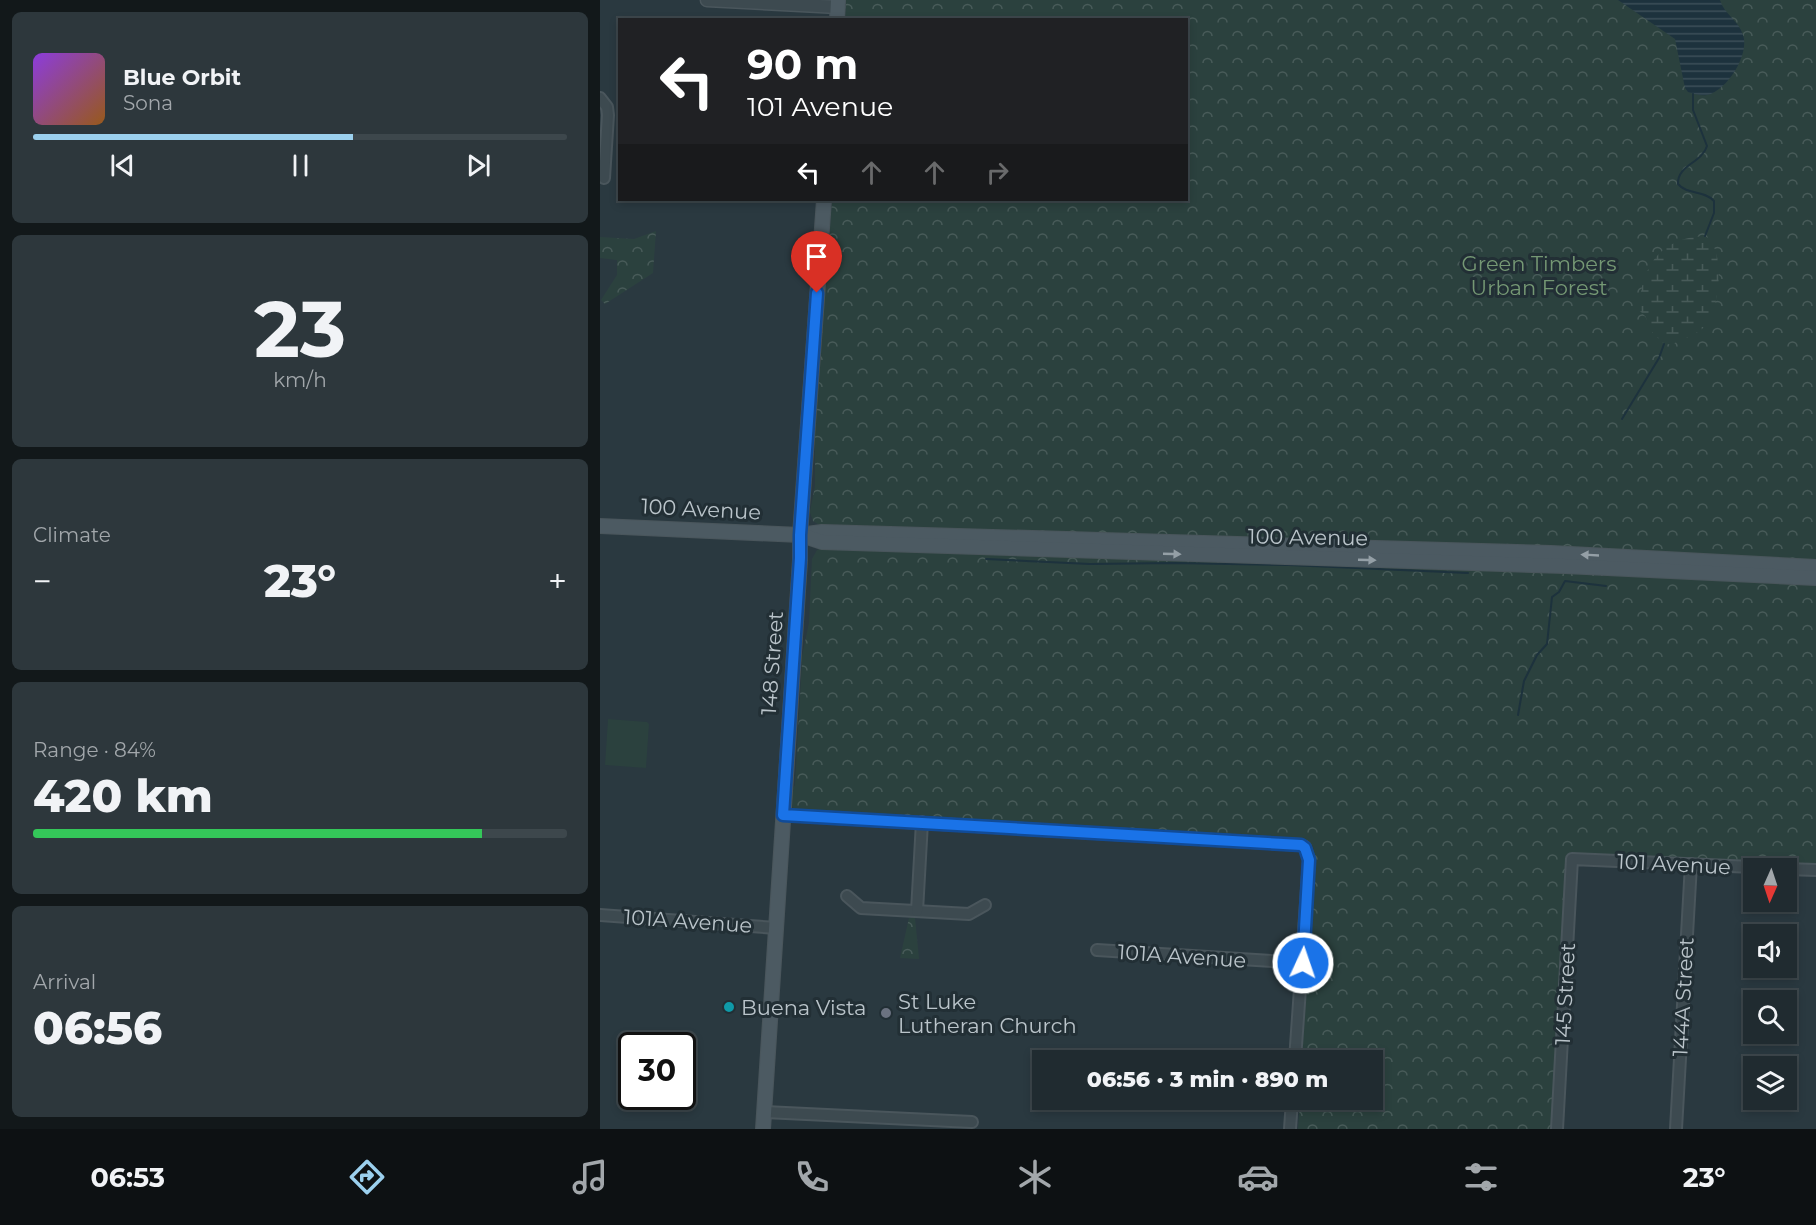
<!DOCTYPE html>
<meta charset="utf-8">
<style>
:root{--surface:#202b30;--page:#2d373c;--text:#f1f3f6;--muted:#a2a7ab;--line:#3d474c;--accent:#9bd0ee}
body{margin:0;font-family:Montserrat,sans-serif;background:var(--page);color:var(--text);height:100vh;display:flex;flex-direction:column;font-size:22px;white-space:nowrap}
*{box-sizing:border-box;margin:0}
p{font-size:20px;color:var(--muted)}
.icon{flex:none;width:33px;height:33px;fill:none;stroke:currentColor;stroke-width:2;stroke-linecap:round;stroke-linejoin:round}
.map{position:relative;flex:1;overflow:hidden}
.details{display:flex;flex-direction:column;gap:12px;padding:12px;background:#12181a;width:600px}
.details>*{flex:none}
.hud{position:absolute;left:18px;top:18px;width:570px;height:183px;border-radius:0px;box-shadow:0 3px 9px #0003,0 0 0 2px var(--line);background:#202124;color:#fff;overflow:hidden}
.needle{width:39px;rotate:183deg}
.buttons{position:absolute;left:1143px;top:858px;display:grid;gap:12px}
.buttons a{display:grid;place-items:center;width:54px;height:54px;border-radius:0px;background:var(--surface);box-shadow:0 3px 9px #0003,0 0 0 2px var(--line);font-size:30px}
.speed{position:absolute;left:18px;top:1032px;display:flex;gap:12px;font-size:30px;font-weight:700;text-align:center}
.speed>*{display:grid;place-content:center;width:78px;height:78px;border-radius:50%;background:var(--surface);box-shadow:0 3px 9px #0003,0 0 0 2px var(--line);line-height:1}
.speed .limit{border:3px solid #111;border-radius:9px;background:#fff;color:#111}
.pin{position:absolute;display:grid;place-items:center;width:51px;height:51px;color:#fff;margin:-62px -26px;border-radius:50% 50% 50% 0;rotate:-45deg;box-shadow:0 0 6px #0007}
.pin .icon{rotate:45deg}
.me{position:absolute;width:66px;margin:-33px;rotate:3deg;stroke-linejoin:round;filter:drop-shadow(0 0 4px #0008)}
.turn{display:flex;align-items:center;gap:21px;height:126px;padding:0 30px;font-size:27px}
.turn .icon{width:78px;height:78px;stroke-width:2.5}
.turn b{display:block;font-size:42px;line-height:51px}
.lanes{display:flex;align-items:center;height:57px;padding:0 30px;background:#0003;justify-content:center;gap:30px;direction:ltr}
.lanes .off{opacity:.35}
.big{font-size:45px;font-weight:800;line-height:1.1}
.details .tile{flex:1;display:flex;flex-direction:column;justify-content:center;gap:9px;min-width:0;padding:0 21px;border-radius:9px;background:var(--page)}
.details .dial{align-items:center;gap:0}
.dial b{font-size:78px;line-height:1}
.song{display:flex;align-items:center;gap:18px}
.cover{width:72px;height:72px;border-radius:9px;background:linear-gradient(135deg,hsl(270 70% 55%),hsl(30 70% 35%))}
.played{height:6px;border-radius:3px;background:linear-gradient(90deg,var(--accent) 60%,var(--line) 60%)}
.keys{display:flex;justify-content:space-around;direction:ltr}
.heat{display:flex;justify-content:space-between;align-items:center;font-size:33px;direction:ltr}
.charge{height:9px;border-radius:4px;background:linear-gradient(90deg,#34c759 84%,var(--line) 0)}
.trip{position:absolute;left:432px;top:1050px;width:351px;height:60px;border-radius:0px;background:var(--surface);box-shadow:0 3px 9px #0003,0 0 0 2px var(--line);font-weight:800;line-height:60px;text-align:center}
.dock{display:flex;height:96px;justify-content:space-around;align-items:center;background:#0d1113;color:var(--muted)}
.dock .icon{width:42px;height:42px}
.dock .on{color:var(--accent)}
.dock b{font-size:27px;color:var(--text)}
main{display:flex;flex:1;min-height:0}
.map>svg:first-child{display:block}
.grass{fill:#2b413e}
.forest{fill:url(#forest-crowns)}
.wetland{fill:url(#wetland-marsh)}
.water{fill:url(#water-rules)}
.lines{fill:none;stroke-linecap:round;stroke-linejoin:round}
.stream{stroke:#1d323d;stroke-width:2}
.minor-casing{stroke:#4a565c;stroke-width:14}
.tertiary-casing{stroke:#4a565c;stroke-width:15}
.secondary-casing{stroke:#4a565c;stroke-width:16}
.minor{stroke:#3d4a50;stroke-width:10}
.tertiary{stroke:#3d4a50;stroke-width:12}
.secondary{stroke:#4c5a62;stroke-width:14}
.oneway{fill:#949fa6}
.route-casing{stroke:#114b97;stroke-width:15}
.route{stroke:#1a73e8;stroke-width:10}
.culture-dot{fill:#0f9aa8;stroke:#222f35;stroke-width:2}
.worship-dot{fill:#6b7280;stroke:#222f35;stroke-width:2}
.labels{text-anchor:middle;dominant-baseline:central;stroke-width:6;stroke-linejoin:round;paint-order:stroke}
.park-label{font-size:21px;fill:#759874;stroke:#222f35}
.street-label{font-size:21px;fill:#bac4ca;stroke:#222f35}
.poi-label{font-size:21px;fill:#bac4ca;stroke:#222f35;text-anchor:start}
</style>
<main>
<section class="details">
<div class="tile">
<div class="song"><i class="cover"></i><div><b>Blue Orbit</b><p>Sona</p></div></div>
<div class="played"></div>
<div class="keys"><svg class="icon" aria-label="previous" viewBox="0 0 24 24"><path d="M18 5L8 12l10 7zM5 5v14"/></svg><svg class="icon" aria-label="pause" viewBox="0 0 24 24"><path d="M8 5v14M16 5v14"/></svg><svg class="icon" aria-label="next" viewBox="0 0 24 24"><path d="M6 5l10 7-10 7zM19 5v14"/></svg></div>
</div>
<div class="tile dial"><b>23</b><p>km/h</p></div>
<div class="tile"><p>Climate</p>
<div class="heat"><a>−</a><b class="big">23°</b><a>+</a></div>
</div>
<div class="tile"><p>Range · 84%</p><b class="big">420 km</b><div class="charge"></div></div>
<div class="tile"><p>Arrival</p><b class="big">06:56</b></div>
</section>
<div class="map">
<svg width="1216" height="1129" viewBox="0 0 1216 1129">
<defs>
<pattern id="forest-crowns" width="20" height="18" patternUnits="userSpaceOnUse" patternTransform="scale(1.5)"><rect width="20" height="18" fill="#2b413e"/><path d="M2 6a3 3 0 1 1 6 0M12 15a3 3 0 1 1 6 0" fill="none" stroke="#485b59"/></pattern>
<pattern id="wetland-marsh" width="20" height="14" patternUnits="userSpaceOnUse" patternTransform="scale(1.5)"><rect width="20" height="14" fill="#2b413e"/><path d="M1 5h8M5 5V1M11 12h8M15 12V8" fill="none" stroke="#485b59"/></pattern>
<pattern id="water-rules" width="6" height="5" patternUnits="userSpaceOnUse" patternTransform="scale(1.5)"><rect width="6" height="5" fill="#1d323d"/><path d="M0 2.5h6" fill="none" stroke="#3c4e58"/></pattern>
</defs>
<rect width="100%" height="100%" fill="#2a3940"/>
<!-- grass -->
<polygon class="grass" points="8,719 47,722 49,724 46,768 5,765"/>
<!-- forest -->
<g class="forest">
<polygon points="246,0 1216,0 1216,561 218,524 213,521 210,512 215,486 215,436 232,200 586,200 586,20 245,19"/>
<polygon points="0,197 0,237 34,239 56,231 53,273 5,304 1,300 17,275 17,260 0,258"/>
<polygon points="222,548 808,564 1216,583 1216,867 990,854 982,854 977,857 957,1129 698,1129 700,1100 772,1100 772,1060 702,1060 715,858 713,846 707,842 197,812 191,805 192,790 195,785 202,662 201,661 209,623 212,559 217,550"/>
<polygon points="309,918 315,918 319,959 300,958"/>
</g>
<!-- wetland -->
<path class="wetland" d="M1105,236c21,12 15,72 1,89 -6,7 -15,11 -24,15 -7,3 -11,5 -18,4l-17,-17 -1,-10 -7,-7c2,-43 20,-72 66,-74z"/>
<!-- water -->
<path class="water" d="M1018,0h102c4,14 19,21 23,35 7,19 -16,56 -36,60 -6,1 -13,-1 -19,-3l-3,-4 -10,-49z"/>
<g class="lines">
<!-- stream -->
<g class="stream">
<path d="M1093,94v16l14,36c-5,17 -30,19 -29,38 9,11 26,6 36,17v12l-9,23"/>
<polyline points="1022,419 1059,358 1064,344"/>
<polyline points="386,559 490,564 573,563 689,565 868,573"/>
<polyline points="918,715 924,681 937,655 947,644 952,597 959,592 965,581 1006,586"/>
</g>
<defs>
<g id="minor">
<polyline points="0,98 7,107 8,115 4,178"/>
<polyline points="183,815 701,845 705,847 709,860 695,1060"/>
<polyline points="1186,869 1216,870"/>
<polyline points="247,896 261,908 369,914 385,905"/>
<polyline points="317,911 322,822"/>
<polyline points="0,915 177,928"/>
<polyline points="497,950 703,963"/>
<polyline points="165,1112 372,1122"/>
<polyline points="690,1129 692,1100"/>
<polyline points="957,1129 972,859 1175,868"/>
<polyline points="1076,1129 1091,864"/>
</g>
<polyline id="tertiary" points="107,0 238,7"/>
<g id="secondary">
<polyline points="237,20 238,0"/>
<polyline points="0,526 200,535 222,532 951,553 1216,567"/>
<polyline points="204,536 222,542 965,566 1216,578"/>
<polyline points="163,1129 200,560 200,535 224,200"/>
</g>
</defs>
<!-- minor casing -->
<use href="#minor" class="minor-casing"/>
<!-- tertiary casing -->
<use href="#tertiary" class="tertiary-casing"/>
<!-- secondary casing -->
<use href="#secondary" class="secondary-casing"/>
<!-- minor -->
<use href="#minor" class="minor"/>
<!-- tertiary -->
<use href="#tertiary" class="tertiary"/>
<!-- secondary -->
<use href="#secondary" class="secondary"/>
</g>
<!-- one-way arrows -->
<defs><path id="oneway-solid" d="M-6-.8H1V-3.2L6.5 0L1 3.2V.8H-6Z" transform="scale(1.5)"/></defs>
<g class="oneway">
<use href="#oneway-solid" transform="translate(572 554) rotate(2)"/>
<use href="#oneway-solid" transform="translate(990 555) rotate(-177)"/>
<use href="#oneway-solid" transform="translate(767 560) rotate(2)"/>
</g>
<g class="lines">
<defs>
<polyline id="route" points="217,293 200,535 200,558 183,815 701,845 705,848 709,860 703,963"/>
</defs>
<!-- route casing -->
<use href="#route" class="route-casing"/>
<!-- route -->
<use href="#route" class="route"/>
</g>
<!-- markers -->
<circle class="culture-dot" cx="129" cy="1007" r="6"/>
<circle class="worship-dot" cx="286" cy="1013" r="6"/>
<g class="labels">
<!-- park labels -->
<g class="park-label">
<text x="939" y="263">Green Timbers<tspan x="939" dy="24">Urban Forest</tspan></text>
</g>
<!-- street labels -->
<g class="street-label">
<text transform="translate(101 509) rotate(3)">100 Avenue</text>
<text transform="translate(708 537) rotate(1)">100 Avenue</text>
<text transform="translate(172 663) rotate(-86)">148 Street</text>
<text transform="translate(1074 864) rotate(3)">101 Avenue</text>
<text transform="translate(88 921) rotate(4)">101A Avenue</text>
<text transform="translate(582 956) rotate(4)">101A Avenue</text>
<text transform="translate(965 994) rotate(-87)">145 Street</text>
<text transform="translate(1083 997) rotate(-87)">144A Street</text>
</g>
<!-- poi labels -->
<g class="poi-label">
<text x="298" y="1001">St Luke<tspan x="298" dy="24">Lutheran Church</tspan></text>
<text x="141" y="1007">Buena Vista</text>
</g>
</g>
</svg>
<div class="buttons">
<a><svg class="needle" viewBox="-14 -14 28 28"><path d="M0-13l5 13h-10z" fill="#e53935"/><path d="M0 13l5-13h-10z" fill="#a2a7ab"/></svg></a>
<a><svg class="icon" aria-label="sound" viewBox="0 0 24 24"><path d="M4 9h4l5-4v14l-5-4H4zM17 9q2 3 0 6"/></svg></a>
<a><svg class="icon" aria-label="search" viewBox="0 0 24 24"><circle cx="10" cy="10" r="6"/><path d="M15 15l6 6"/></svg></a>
<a><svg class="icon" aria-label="layers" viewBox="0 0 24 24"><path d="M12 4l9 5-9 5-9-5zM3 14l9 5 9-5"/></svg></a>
</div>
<div class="speed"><div class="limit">30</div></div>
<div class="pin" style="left:217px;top:293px;background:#d93025"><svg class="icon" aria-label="arrive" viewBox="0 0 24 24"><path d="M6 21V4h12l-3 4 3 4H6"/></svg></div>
<svg class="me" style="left:703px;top:963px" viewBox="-20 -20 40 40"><circle r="17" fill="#1a73e8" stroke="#fff" stroke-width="3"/><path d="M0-11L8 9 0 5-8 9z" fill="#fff"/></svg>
<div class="trip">06:56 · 3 min · 890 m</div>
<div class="hud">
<div class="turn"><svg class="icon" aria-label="left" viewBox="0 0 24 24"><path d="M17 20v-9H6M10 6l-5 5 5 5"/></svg><div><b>90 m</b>101 Avenue</div></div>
<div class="lanes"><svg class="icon" aria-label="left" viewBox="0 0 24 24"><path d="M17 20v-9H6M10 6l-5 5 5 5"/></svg><svg class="icon off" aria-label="ahead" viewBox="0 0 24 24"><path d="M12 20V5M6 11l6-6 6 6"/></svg><svg class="icon off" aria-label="ahead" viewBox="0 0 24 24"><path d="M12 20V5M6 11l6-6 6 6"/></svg><svg class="icon off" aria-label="right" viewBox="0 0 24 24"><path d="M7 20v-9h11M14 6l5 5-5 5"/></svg></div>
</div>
</div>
</main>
<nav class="dock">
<b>06:53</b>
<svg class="icon on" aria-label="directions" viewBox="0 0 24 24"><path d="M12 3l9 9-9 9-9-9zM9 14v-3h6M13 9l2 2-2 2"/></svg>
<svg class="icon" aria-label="music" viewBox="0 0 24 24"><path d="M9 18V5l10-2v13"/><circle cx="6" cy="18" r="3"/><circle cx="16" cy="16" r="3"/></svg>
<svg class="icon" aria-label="phone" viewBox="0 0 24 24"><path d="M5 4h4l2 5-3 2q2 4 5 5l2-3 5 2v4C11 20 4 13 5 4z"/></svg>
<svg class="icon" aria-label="climate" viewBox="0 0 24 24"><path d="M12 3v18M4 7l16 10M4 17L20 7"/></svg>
<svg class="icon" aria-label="car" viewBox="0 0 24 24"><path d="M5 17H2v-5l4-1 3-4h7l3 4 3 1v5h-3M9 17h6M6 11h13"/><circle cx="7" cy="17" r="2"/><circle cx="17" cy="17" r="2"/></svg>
<svg class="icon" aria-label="filters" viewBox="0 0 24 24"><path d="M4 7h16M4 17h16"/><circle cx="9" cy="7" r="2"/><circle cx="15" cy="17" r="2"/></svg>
<b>23°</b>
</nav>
